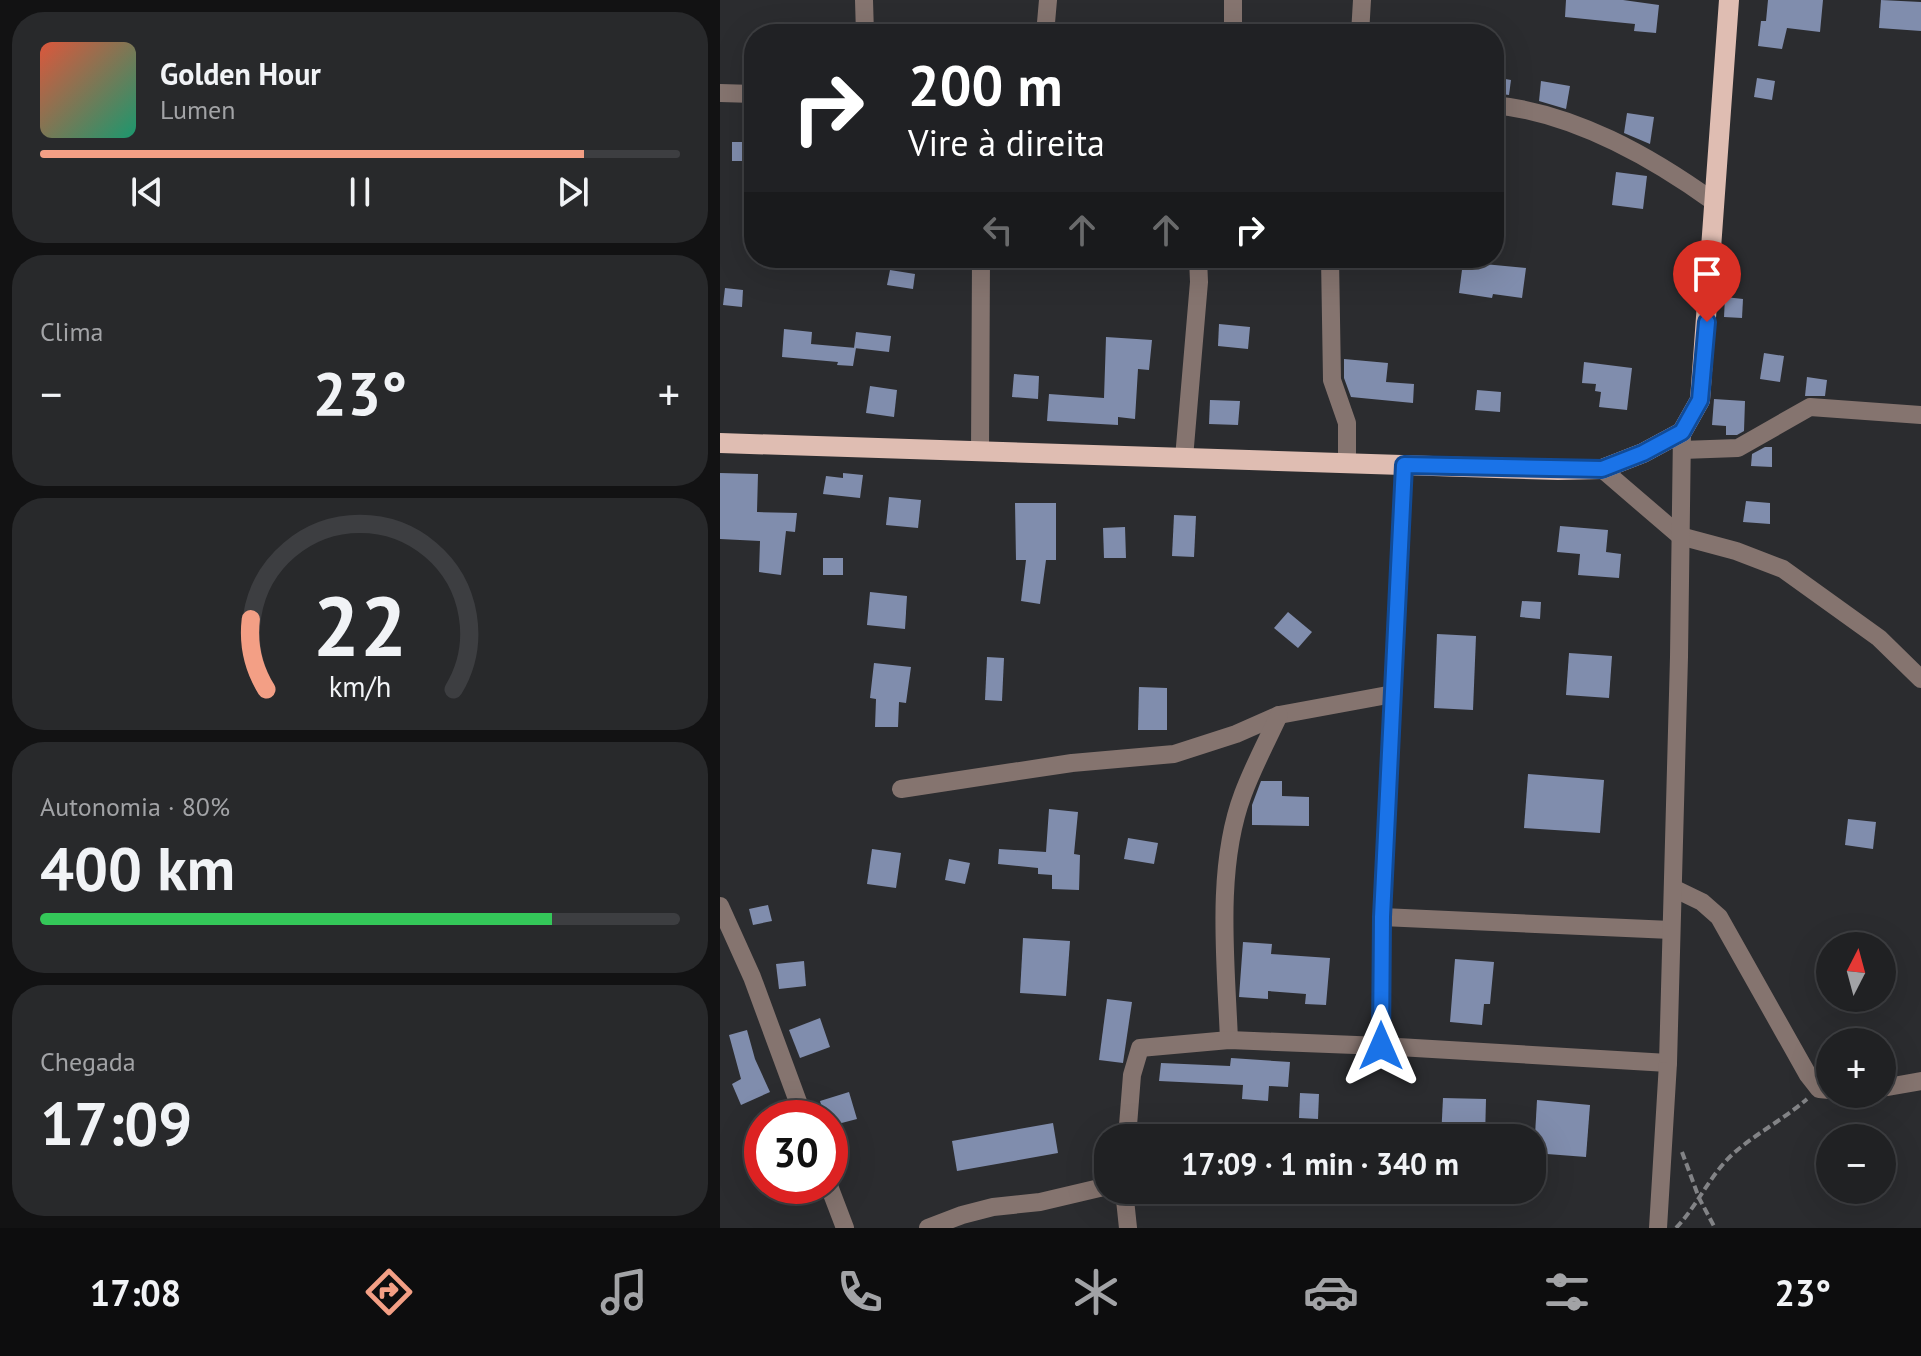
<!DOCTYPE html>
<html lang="pt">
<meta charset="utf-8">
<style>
:root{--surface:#202123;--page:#28292b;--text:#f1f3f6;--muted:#a2a3a6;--line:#3d3e41;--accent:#f39f85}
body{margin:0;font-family:"PT Sans",sans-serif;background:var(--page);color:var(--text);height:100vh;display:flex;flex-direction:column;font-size:30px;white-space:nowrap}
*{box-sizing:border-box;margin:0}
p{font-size:26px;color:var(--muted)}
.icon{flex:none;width:44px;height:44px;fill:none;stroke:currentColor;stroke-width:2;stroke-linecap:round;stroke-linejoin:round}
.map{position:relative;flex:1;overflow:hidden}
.details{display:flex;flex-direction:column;gap:12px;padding:12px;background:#121213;width:720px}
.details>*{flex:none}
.hud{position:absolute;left:24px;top:24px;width:760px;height:244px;border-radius:32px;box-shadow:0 8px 32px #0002,0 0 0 2px var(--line);background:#202124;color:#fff;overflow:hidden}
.needle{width:52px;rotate:6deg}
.buttons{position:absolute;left:1096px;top:932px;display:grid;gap:16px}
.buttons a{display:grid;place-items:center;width:80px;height:80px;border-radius:50%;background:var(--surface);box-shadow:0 8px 32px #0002,0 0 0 2px var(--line);font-size:40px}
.speed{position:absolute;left:24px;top:1100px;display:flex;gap:16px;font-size:40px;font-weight:700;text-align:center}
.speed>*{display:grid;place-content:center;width:104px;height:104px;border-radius:50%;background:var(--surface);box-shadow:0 8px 32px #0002,0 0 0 2px var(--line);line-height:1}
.speed .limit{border:12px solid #d22;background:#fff;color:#111}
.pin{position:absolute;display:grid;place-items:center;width:68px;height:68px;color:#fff;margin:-82px -34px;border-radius:50% 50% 50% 0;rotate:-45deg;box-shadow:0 0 8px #0007}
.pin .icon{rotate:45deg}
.me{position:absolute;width:88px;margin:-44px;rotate:0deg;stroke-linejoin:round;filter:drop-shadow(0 0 6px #0008)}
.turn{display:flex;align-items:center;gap:28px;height:168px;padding:0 32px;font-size:36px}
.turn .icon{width:104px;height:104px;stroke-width:2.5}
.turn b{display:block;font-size:56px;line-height:68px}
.lanes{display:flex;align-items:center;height:76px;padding:0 32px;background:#0003;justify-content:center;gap:40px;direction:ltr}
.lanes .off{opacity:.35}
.big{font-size:60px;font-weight:700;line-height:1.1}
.details .card{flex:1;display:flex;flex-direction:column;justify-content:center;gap:12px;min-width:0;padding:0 28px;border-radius:32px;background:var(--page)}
.details .dial{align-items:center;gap:0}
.dial svg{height:208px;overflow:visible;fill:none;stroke:var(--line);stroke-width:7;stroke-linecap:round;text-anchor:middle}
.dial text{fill:var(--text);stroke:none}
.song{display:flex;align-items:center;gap:24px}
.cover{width:96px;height:96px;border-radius:12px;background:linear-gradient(135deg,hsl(10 70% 55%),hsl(160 70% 35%))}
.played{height:8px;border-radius:4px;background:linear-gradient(90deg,var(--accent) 85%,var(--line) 85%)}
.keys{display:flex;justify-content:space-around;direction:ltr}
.heat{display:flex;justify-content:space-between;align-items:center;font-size:44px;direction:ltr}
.charge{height:12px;border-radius:6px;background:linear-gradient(90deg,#34c759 80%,var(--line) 0)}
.trip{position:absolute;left:374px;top:1124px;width:452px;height:80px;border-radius:32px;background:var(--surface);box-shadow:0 8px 32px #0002,0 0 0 2px var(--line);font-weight:700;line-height:80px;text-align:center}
.tab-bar{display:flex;height:128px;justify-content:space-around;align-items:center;background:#0d0d0e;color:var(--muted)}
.tab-bar .icon{width:56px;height:56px}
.tab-bar .current{color:var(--accent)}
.tab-bar b{font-size:36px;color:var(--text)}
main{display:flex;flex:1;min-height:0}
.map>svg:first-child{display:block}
.building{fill:#808dad}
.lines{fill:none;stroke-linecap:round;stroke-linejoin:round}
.path{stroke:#828386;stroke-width:4;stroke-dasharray:8 4;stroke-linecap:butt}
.minor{stroke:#85746f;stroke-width:18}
.major{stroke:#dfbdb2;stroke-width:20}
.route-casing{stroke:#114b97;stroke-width:20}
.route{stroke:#1a73e8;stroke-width:14}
</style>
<main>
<section class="details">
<div class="card">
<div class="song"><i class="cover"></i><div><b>Golden Hour</b><p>Lumen</p></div></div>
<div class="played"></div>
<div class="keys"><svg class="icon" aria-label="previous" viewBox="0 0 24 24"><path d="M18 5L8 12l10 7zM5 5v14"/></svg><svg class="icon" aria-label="pause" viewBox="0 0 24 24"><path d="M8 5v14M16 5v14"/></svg><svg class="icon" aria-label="next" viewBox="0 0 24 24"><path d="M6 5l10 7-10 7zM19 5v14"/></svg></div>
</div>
<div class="card"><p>Clima</p>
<div class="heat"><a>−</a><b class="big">23°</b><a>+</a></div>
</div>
<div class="card dial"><svg viewBox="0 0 100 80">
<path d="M14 69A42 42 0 1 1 86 69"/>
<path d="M14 69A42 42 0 0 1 8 42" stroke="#f39f85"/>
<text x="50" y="56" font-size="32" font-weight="700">22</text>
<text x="50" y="72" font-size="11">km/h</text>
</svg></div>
<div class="card"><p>Autonomia · 80%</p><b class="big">400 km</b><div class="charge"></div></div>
<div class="card"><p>Chegada</p><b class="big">17:09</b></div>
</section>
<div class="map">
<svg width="1201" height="1228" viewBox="0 0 1201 1228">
<rect width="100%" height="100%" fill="#2b2c2f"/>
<!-- building -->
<g class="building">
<polygon points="846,0 903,0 939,5 936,33 914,31 915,24 845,17"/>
<polygon points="1048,0 1103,0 1100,32 1067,28 1062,49 1038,46 1041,21 1046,21"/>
<polygon points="1161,0 1201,2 1201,31 1159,28"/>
<polygon points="774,77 791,80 789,95 774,93"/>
<polygon points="1037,78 1055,81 1052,100 1034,97"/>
<polygon points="821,81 850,86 846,109 819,101"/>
<polygon points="907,113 934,117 930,144 904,133"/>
<rect x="12" y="142" width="20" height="19"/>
<polygon points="896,172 927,176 923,209 892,205"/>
<polygon points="743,262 806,268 802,298 773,294 772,298 739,293"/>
<polygon points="170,270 195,274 193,289 167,285"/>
<polygon points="5,288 23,290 22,307 3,305"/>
<polygon points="1005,297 1023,299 1022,318 1004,317"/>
<polygon points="499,324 530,327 528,349 498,346"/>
<polygon points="64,329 92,332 91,344 136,348 133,366 117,365 118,362 62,357"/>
<polygon points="136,332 171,336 169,352 134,348"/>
<polygon points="386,337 432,340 429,370 418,369 415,419 398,417 398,425 327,421 329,394 384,398"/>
<polygon points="1044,353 1064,356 1060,382 1040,379"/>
<polygon points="624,359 668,363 666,382 694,384 693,403 631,397 624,378"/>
<polygon points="864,362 912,368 907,410 879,407 881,392 875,391 876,384 862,383"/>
<polygon points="294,374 319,376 318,399 292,397"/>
<polygon points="1087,377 1107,380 1105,396 1085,396"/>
<polygon points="150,386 177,390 174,417 146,413"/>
<polygon points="757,390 781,392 780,412 755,410"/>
<polygon points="994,399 1025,401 1024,431 1017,435 1006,435 1006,426 992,425"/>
<polygon points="490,400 520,401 518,425 489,424"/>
<polygon points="1045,447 1052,447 1052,467 1031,466 1032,454"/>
<polygon points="0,473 38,474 37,512 77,513 75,532 66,531 61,575 39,572 40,541 0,539"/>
<polygon points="123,473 143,475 140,498 103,494 106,476 123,478"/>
<polygon points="169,497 201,500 198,528 166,525"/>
<polygon points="1026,501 1050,503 1050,524 1023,522"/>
<polygon points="295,503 336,503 336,560 326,560 320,604 301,601 306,560 296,560"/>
<polygon points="454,515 476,516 474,557 452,556"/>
<polygon points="840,526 888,530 886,552 901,554 899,578 858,575 860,554 837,552"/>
<polygon points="405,527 406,558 384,558 383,528"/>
<rect x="103" y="558" width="20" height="17"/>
<polygon points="150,592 187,596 185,629 147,625"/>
<polygon points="802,601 821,602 820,619 800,617"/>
<polygon points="568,612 592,632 578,648 554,628"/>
<polygon points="717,634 756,636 753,710 714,708"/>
<polygon points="849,653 892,656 889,698 846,695"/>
<polygon points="267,657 284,658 282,701 265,700"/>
<polygon points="154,663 191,667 186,703 179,702 178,727 155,727 156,699 150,698"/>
<polygon points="419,687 447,688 447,730 418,730"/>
<polygon points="808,774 884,780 880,833 804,828"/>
<polygon points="541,781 562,781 562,796 589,797 589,826 532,825 532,805"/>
<polygon points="329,809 358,812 354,854 360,855 359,890 332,889 332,875 318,874 318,868 278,864 279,849 326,852"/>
<polygon points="1128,819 1156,822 1153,849 1125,845"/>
<polygon points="408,838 438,843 434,864 404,859"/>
<polygon points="152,849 181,853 176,888 147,884"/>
<polygon points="229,859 250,863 245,884 225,880"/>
<polygon points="48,905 52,921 33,925 29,909"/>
<polygon points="303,938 350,941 346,996 300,993"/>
<polygon points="523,942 552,944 551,954 610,958 606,1005 585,1004 586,994 548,991 548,999 519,997"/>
<polygon points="735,959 774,962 770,1004 764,1004 762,1025 730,1022"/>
<polygon points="84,961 86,986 59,989 56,964"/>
<polygon points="387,999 412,1002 403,1063 379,1060"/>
<polygon points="100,1018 110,1047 80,1058 69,1030"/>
<polygon points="27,1030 35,1059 50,1092 21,1105 12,1084 21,1079 9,1035"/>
<polygon points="511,1058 570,1062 568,1087 549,1086 548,1101 522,1099 523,1085 439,1081 441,1063 510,1066"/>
<polygon points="129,1092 137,1119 110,1126 110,1118 105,1118 100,1101"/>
<polygon points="580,1093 599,1094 598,1119 579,1118"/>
<polygon points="723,1098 766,1099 765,1138 721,1138"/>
<polygon points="817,1100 870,1105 866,1157 814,1153"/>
<polygon points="333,1123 338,1153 237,1171 232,1141"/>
</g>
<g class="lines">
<!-- path -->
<g class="path">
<polyline points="962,1152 979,1198 995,1228"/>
<path d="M956,1228c22,-23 34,-54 59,-76 22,-19 49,-33 72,-53"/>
</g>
<!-- minor -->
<g class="minor">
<polyline points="144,0 145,34"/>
<polyline points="325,34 328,0"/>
<polyline points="513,34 513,0"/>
<polyline points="640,34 642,0"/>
<polyline points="0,93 34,94"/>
<path d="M774,105c80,8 156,51 220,97"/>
<polyline points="610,258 612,380 627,423 627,463"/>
<polyline points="962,450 1018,448 1090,407 1201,415"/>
<polyline points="260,452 261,258"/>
<polyline points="464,458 479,282 478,258"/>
<polyline points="882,469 960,536 1016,551 1063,569 1159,638 1201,679"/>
<polyline points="181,789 352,763 454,754 516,734 559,715 673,694"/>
<polyline points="953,888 982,902 999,917 1088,1075 1099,1089 1110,1090"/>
<polyline points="0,906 32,977 84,1118"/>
<polyline points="662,917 951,930"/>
<path d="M509,1040c-3,-77 -14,-172 14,-246 10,-27 24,-53 36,-79"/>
<polyline points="661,1046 662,917 684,465"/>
<polyline points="1162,1088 1201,1081"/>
<polyline points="407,1138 412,1075 420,1048 509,1040 661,1046 948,1063"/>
<polyline points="109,1186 125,1228"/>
<polyline points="404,1190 408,1228"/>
<polyline points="208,1228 242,1215 273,1207 320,1202 388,1186"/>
<polyline points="938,1228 948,1063 959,657 962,432"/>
</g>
<!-- major -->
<polyline class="major" points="0,443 838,470 882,469 923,453 962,432 980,400 1009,0"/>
</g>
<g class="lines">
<defs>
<polyline id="route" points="661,1046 662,917 684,465 882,469 923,453 962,432 980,400 987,322"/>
</defs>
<!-- route casing -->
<use href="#route" class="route-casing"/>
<!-- route -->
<use href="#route" class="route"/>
</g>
</svg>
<div class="buttons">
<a><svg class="needle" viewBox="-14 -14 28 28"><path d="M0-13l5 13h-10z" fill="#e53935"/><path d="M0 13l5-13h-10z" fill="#a2a3a6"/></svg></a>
<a>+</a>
<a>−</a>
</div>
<div class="speed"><div class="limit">30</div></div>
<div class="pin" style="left:987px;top:322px;background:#d93025"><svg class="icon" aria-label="arrive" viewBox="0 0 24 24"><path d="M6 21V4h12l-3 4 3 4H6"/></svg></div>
<svg class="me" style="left:661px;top:1046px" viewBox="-20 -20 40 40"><path d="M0-17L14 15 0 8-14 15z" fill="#1a73e8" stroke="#fff" stroke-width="4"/></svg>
<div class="trip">17:09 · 1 min · 340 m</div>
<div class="hud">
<div class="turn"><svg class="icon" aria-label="right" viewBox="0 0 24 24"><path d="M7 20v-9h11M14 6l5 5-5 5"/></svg><div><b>200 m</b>Vire à direita</div></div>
<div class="lanes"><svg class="icon off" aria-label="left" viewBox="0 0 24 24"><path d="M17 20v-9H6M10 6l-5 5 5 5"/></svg><svg class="icon off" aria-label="ahead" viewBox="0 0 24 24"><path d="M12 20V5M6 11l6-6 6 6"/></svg><svg class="icon off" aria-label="ahead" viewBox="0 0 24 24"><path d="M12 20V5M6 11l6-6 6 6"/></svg><svg class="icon" aria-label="right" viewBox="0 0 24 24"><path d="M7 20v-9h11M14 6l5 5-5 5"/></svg></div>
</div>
</div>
</main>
<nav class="tab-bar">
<b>17:08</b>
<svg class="icon current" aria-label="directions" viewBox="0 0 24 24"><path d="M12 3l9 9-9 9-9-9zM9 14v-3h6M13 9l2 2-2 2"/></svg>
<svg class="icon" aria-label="music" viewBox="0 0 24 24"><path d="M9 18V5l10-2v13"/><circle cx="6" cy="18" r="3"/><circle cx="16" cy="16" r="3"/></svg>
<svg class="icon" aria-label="phone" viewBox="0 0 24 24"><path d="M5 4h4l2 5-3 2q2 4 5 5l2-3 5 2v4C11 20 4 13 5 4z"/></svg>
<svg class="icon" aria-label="climate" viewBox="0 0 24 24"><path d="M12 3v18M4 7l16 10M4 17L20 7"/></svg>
<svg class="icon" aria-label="car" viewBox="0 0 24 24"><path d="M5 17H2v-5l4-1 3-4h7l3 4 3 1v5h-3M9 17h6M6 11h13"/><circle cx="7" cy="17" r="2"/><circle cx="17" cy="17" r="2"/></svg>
<svg class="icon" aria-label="filters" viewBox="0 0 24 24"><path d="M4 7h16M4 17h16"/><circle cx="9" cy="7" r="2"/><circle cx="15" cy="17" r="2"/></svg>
<b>23°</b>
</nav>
